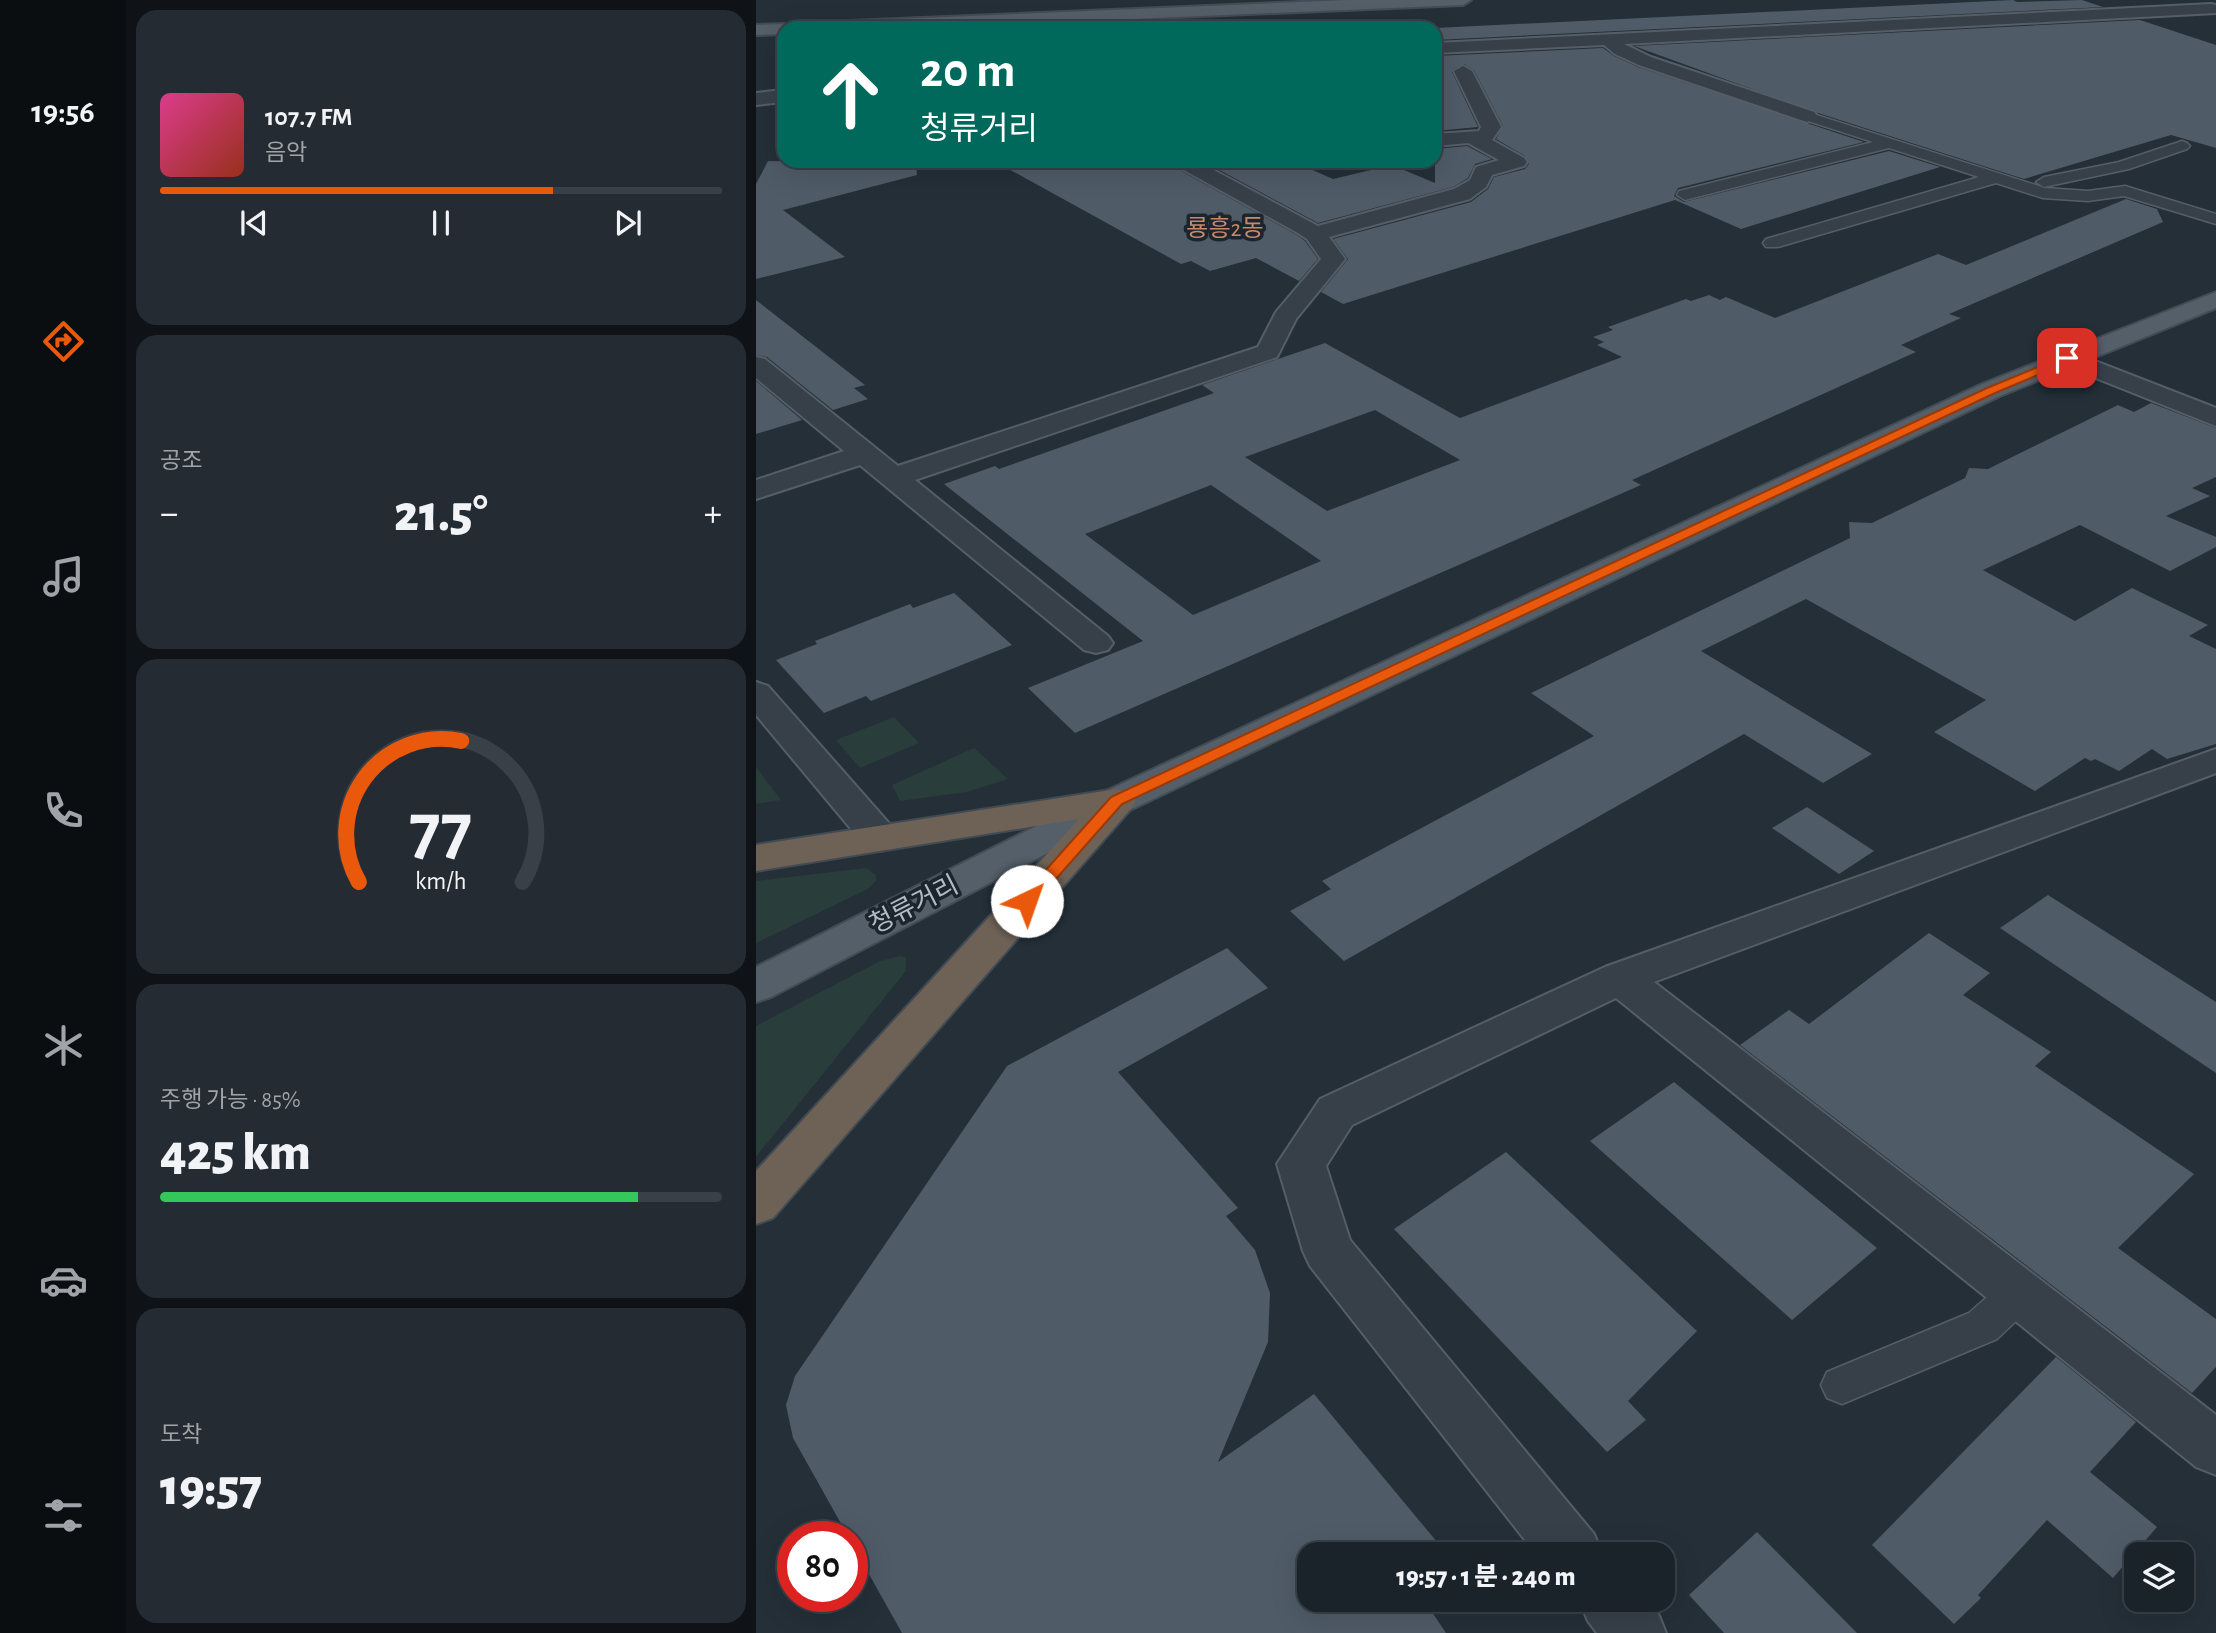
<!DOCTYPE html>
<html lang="ko">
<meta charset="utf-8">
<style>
:root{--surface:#1b232a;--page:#242b32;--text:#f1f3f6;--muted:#a0a4a8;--line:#394047;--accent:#ea580c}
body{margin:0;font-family:"Alegreya Sans","Noto Sans KR",sans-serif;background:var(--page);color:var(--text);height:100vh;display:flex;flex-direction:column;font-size:26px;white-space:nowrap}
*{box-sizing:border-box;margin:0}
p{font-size:23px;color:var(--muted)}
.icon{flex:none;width:38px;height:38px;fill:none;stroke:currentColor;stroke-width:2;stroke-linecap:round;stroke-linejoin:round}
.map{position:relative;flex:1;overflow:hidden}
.side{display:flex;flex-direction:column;gap:10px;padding:10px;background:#0f1317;width:630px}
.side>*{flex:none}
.banner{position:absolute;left:21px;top:21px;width:665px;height:147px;border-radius:21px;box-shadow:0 7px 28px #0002,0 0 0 2px var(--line);background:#00695c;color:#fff;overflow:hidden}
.buttons{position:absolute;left:1368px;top:1542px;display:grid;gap:14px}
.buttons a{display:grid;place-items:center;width:70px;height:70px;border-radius:14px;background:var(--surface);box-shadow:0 7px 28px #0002,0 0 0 2px var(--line);font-size:35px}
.speed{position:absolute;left:21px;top:1521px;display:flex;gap:14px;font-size:35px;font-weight:700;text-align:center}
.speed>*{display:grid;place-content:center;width:91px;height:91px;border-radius:50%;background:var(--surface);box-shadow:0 7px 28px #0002,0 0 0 2px var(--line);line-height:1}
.speed .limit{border:10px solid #d22;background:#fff;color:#111}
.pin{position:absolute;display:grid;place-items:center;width:60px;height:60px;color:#fff;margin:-30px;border-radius:14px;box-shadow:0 4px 10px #0006}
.me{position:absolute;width:77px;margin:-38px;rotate:42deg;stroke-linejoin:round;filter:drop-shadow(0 0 5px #0008)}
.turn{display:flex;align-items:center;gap:24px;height:147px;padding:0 28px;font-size:32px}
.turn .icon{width:91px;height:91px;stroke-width:2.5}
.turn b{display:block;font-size:49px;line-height:60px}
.big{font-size:52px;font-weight:800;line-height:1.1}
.side .tile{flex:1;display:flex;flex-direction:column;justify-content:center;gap:10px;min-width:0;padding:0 24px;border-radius:21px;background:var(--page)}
.side .dial{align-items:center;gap:0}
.dial svg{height:182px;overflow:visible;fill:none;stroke:var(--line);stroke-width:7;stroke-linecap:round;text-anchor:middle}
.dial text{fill:var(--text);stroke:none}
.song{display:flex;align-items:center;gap:21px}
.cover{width:84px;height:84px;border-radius:10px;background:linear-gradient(135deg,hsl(330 70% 55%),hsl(10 70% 35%))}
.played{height:7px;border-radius:4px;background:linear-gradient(90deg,var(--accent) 70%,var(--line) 70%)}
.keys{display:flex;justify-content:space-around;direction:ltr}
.heat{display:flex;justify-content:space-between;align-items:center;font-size:38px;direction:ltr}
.charge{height:10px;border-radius:5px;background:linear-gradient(90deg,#34c759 85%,var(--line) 0)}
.trip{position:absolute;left:541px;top:1542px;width:378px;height:70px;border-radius:21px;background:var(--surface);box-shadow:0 7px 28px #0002,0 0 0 2px var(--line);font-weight:800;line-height:70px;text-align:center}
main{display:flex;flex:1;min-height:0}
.tab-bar{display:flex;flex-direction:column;width:126px;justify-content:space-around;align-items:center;background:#0b0e11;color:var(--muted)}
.tab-bar .icon{width:49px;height:49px}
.tab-bar .selected{color:var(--accent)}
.tab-bar b{font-size:32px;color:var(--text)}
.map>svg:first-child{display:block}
.green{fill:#293d3b}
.building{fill:#4f5b67;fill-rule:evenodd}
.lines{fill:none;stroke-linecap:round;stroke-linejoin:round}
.lane-casing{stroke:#555e67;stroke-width:3}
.street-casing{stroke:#555e67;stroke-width:4}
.primary-casing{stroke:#434c55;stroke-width:4}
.highway-casing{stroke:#424b53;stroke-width:4}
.lane{fill:#374049;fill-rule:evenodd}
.street{fill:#374049;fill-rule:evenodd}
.primary{fill:#555f69;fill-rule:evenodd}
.highway{fill:#6e6155;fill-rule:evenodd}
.route{fill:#ea580c;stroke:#983908;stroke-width:2}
.labels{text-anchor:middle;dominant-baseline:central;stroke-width:7;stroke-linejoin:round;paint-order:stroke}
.far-quarter-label{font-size:24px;fill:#ca8868;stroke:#1c252d}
.street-label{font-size:26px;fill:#b2bbc5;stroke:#1c252d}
</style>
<main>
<nav class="tab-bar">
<b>19:56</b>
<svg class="icon selected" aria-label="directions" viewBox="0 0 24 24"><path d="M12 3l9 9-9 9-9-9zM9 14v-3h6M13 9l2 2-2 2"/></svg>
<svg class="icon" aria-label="music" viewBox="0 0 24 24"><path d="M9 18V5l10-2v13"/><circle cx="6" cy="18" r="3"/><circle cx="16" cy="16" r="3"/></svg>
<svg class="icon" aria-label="phone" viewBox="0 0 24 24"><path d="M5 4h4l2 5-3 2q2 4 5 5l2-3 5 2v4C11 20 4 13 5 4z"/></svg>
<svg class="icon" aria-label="climate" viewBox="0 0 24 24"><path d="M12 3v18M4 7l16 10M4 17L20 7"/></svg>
<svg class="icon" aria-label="car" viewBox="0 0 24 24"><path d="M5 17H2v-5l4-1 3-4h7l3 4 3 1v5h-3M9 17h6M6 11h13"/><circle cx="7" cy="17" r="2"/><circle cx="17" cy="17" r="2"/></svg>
<svg class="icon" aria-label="filters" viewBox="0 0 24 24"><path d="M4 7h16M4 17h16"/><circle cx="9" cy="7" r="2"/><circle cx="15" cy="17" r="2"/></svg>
</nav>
<section class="side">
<div class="tile">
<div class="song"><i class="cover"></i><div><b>107.7 FM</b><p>음악</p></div></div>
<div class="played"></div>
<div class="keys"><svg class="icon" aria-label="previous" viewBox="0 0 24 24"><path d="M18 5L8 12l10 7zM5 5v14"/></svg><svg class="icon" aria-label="pause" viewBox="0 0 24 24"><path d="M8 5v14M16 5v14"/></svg><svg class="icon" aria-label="next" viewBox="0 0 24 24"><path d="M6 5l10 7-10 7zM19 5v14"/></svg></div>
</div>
<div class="tile"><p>공조</p>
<div class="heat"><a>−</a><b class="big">21.5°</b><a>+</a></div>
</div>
<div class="tile dial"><svg viewBox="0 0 100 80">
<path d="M14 69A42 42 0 1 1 86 69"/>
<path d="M14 69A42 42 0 0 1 59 7" stroke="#ea580c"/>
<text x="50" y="56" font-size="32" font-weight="700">77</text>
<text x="50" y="72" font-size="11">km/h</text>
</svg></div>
<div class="tile"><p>주행 가능 · 85%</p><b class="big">425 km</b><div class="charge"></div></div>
<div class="tile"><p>도착</p><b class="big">19:57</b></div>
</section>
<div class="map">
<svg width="1460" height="1633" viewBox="0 0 1460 1633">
<rect width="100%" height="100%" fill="#242f38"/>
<!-- green -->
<g class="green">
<polygon points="138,717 163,743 104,768 80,740"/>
<polygon points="218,748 252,779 211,792 144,801 136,785"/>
<polygon points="0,767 25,800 0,804"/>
<polygon points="110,868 120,875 120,881 112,889 0,943 0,881"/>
<polygon points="145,956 150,958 150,971 0,1157 0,1026 124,961"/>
</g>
<!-- building -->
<g class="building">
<polygon points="1257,0 1261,2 1326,0 1347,7 679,40 679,28"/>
<polygon points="1384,20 1460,45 1460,148 1415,135 1268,179 1062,113 878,46"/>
<polygon points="847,48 858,56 882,67 1108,142 922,188 918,196 928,202 1133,151 1184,167 985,229 919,200 587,304 565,292 592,259 577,239 715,202 732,189 738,177 769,169 773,164 769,156 740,139 747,126 718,70 708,64 697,69 696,72 722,127 679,131 679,56"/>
<polygon points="711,146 736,159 719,164 712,178 697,187 562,223 454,165 456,161 536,161 577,179 636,165 679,183 679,149"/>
<polygon points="12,161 160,164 161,175 27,210 89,257 0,279 0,184"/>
<polygon points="238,161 425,161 422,166 427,172 541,235 549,241 562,259 543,281 500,258 454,271 435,261 425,264"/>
<path d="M1370,199l31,10 6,13 -214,92 12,4 -60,27 15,7 -284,128 9,5 -566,248 -47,-45 115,-47 -199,-157 51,-18 4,3 215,-76 -12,-8 123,-42 135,75 162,-61 -25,-12 7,-3 -11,-5 20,-7 -5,-3 78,-28 5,2 18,-6 11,5 6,-3 49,21 163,-64 28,11zM619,410l85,50 -133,51 -82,-54zM455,485l110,76 -128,54 -108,-81z"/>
<polygon points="0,300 109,385 98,388 112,399 77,410 11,357 0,355"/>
<polygon points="0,381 46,420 0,434"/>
<polygon points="1395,403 1460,428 1460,477 1436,488 1454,496 1410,516 1460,537 1460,547 1414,571 1324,525 1227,570 1319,621 1376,588 1452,625 1433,636 1460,649 1460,744 1411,759 1396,749 1363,771 1339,759 1335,761 1329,758 1279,791 1178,732 1230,700 1050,599 945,651 1116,754 1067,783 988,734 588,961 534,911 575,889 566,881 838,736 775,693 1094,538 1093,522 1116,523 1209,478 1213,468 1232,469 1362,405 1378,412"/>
<polygon points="198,593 256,645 115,701 110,696 68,713 20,660 61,644 59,641 154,604 157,608"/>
<polygon points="1051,807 1118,851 1083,874 1016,828"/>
<polygon points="1292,895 1460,1002 1460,1073 1244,928"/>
<polygon points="1173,933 1234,973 1207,995 1295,1052 1279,1066 1438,1174 1362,1248 1460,1319 1460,1367 1436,1393 984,1045 1033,1010 1053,1024"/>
<polygon points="471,948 512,988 362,1072 482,1208 470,1216 499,1250 514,1293 512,1342 462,1462 558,1394 691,1554 553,1554 553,1600 668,1600 690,1633 146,1633 96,1544 96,1536 92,1536 37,1438 30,1405 39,1376 251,1066"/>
<polygon points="918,1082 1121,1248 1036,1320 834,1141"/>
<polygon points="750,1152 941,1331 872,1401 890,1420 851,1452 638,1229"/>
<polygon points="1300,1357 1380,1422 1334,1472 1401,1527 1357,1578 1291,1520 1222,1595 1225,1598 1198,1624 1116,1545"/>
<polygon points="1001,1532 1101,1633 968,1633 933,1595"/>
</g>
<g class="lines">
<defs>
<g id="lane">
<polygon points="1051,112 1289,188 1332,191 1369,186 1460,214 1460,224 1368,196 1332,201 1287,198 1240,183 1022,247 1010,247 1007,243 1010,239 1223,177 1133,148 929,200 921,195 923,191 1117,142 1046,119 1044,116 1046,113"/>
<polygon points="1426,141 1431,143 1434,146 1431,149 1373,169 1288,187 1280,182 1288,177 1363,162"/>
<polygon points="1263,1276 1277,1281 1283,1293 1277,1305 1241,1339 1086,1404 1071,1398 1065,1385 1071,1372 1213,1313 1249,1281"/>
</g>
<g id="street">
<polygon points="1455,4 1460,5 1460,13 868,44 895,57 1058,112 1061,116 1051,122 883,65 859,54 848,45 679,53 679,43"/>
<polygon points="707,66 716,71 745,127 736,140 768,158 771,162 768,166 736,175 730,187 714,199 573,237 589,259 540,319 521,357 159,480 352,636 357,643 352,650 340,653 328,650 104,465 0,499 0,480 88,451 0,378 0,357 9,359 142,466 502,347 520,312 565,259 551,239 542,233 428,170 425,166 428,162 453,161 450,166 562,226 698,189 714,180 720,167 743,160 712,143 679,146 679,134 723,131 725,127 698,71"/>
<polygon points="28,90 28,102 0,105 0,93"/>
<polygon points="1311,350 1460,408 1460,426 1302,363 1298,358 1302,353"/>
<polygon points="0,682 12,686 138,829 144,838 138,847 124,851 110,847 0,715"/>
<polygon points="1460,749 1460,773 898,982 1460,1415 1460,1475 1440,1467 860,998 596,1125 570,1166 594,1240 838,1534 846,1554 780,1554 554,1266 547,1251 521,1164 564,1099 849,967"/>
<polygon points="823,1600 891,1600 901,1611 910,1633 841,1633 832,1621"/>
</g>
<g id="primary">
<polygon points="593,0 715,0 707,5 164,28 38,28 46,23"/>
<polygon points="28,24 36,28 28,28 28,34 0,35 0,25"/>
<polygon points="1460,292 1460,308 1244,396 374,810 15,997 0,1002 0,967 348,792 1226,384"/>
</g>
<polygon id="highway" points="361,789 374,792 380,801 374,810 17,1218 0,1224 0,1171 323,819 0,871 0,845"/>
</defs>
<!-- lane casing -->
<use href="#lane" class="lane-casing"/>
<!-- street casing -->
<use href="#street" class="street-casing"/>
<!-- primary casing -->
<use href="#primary" class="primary-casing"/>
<!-- highway casing -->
<use href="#highway" class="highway-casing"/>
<!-- lane -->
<use href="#lane" class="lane"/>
<!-- street -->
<use href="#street" class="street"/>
<!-- primary -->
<use href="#primary" class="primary"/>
<!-- highway -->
<use href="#highway" class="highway"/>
</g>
<!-- route -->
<polygon class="route" points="1311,355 1316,358 1315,361 1239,393 366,804 277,905 265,905 262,901 355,797 1231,388"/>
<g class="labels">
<!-- far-quarter labels -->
<g class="far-quarter-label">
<text x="469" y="229">룡흥2동</text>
</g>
<!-- street labels -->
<g class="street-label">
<text transform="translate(158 905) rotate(-27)">청류거리</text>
</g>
</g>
</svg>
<div class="buttons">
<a><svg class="icon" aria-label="layers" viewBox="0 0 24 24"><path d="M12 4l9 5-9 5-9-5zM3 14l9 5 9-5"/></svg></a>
</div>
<div class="speed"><div class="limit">80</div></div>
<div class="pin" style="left:1311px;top:358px;background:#d93025"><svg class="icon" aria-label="arrive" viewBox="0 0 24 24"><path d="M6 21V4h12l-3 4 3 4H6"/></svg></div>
<svg class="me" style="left:271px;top:901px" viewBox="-20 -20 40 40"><circle r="19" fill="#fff"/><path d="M0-13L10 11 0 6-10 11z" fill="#ea580c"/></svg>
<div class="trip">19:57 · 1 분 · 240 m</div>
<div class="banner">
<div class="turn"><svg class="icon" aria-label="ahead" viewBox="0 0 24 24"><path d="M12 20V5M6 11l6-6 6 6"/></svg><div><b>20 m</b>청류거리</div></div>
</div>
</div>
</main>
